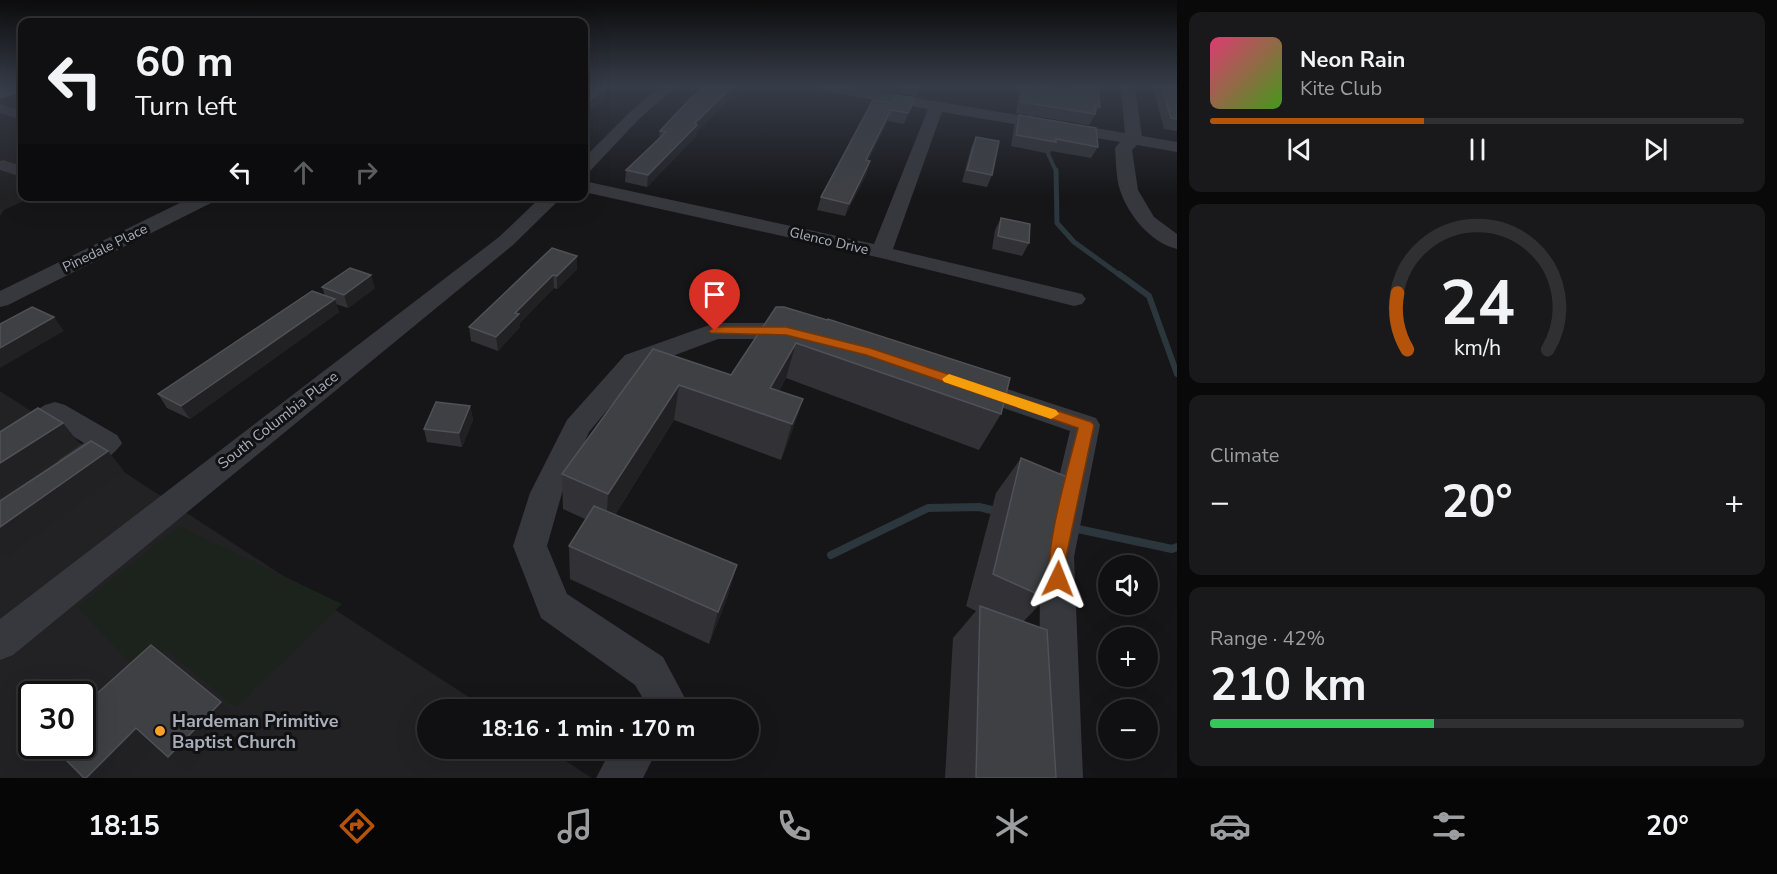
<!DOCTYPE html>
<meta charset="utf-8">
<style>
:root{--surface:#101012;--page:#19191b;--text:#f1f3f6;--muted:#9c9d9f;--line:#303032;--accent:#b45309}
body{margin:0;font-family:"Nunito Sans",sans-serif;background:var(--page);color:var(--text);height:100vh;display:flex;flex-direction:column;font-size:22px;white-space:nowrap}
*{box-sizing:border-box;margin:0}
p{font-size:20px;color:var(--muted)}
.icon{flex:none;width:33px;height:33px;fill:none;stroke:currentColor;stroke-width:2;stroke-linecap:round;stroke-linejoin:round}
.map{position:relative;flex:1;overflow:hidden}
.drawer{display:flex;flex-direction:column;gap:12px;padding:12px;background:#09090a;width:600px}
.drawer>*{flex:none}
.hud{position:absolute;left:18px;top:18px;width:570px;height:183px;border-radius:12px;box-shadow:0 6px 24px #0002,0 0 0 2px var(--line);background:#101012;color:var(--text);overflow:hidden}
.fabs{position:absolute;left:1098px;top:555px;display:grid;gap:12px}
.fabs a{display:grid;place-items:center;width:60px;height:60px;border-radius:50%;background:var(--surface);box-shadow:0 6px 24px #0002,0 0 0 2px var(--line);font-size:30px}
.speed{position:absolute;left:18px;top:681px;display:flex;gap:12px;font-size:30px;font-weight:700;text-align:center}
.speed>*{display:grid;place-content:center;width:78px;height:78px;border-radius:50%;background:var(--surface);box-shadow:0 6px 24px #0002,0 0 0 2px var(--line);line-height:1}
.speed .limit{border:3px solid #111;border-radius:9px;background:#fff;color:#111}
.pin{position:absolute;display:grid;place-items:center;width:51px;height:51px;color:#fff;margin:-62px -26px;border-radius:50% 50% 50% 0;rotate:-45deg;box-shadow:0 0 6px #0007}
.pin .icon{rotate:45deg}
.me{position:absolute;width:66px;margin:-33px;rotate:2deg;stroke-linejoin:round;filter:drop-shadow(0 0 4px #0008)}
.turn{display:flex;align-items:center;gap:21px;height:126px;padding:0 18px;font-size:27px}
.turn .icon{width:78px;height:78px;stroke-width:2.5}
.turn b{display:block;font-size:42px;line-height:51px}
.lanes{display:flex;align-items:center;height:57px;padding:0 18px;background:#0003;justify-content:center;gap:30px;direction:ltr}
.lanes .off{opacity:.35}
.big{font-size:45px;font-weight:700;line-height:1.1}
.drawer .widget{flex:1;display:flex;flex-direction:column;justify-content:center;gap:9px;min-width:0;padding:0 21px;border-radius:12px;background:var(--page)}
.drawer .dial{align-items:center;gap:0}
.dial svg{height:156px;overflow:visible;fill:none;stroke:var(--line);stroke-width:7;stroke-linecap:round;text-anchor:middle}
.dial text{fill:var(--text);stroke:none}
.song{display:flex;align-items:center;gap:18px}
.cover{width:72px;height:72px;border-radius:9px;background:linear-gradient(135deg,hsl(340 70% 55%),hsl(100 70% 35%))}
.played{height:6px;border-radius:3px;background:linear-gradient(90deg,var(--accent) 40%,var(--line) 40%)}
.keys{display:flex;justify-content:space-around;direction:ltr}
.heat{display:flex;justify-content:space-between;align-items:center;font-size:33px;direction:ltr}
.charge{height:9px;border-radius:4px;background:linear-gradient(90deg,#34c759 42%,var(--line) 0)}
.trip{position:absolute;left:417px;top:699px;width:342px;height:60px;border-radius:30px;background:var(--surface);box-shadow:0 6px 24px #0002,0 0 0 2px var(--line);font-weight:700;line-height:60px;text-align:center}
.tabs{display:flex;height:96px;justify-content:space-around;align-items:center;background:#060607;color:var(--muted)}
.tabs .icon{width:42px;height:42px}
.tabs .active{color:var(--accent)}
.tabs b{font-size:27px;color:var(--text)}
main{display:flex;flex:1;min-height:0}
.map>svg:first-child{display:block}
.built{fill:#222225;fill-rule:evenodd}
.green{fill:#1c231c}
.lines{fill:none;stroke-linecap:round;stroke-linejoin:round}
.stream-far3{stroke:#2b373d;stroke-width:4}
.stream-far2{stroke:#2b373d;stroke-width:5}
.stream-far1{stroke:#2b373d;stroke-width:6}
.stream{stroke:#2b373d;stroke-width:8}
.minor{fill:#37383d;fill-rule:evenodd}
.major{fill:#52565c;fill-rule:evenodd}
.wall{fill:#323236}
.shaded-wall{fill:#212124}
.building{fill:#3e4044;stroke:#4f5156;stroke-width:1.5}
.route{fill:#b45309;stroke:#753606;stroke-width:1.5}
.slow{fill:#f59e0b}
.poi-dot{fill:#fda129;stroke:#111113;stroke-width:2}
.labels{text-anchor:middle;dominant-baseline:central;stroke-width:6;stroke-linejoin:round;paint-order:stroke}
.far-street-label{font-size:14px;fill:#a7aeb9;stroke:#111113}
.street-label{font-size:15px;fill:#a7aeb9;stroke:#111113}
.near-poi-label{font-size:18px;font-weight:bold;fill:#a7aeb9;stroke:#111113;text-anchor:start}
</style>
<main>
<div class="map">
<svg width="1177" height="778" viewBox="0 0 1177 778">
<rect width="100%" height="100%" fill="#161618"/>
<!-- built -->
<g class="built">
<polygon points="19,87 22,87 22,196 33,197 4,210 0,216 0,93"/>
<path d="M0,391l487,318 -59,1v38l119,1 45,29h-592zM32,694h50v52h-50z"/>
</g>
<!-- green -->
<polygon class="green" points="179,526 342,604 236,708 167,650 133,666 77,607"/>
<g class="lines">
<!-- stream-far3 -->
<g class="stream-far3">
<polyline points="1018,87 1035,124"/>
<polyline points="1044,145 1056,171"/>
</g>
<!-- stream-far2 -->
<polyline class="stream-far2" points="1056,170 1057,223 1074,242 1121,276"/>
<!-- stream-far1 -->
<polyline class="stream-far1" points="1119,274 1149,296 1177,374"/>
<!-- stream -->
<g class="stream">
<polyline points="1073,528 1172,549 1177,547"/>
<polyline points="831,555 928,508 979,507 1000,512"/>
</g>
<!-- minor -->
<g class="minor">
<polygon points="659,87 675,87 638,120 590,171 584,172 584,158 628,114"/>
<path d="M817,87h33l275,46 -4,-46h14l7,49 35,6v10l-40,-7 -5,5 6,40 16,27 23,17v15c-26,-6 -49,-34 -57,-59 -4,-12 -4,-29 -5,-42l5,-6 -178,-30 -49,137 189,45 4,5 -4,5 -8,2 -193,-48 -297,-66v-11l290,63 54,-135 -104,-18z"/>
<polygon points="0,104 22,111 22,120 0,113"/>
<polygon points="3,160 22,166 22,177 0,170 0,161"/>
<polygon points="194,196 219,196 217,200 8,305 0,307 0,291"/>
<polygon points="542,196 563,196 513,245 13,655 0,660 0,619 499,237"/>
<polygon points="715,323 786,323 804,327 807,333 804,339 795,341 786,339 718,339 643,367 589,432 562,493 547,546 567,594 663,657 687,702 684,710 642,710 645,702 635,685 541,618 513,546 530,493 567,420 625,355"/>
<polygon points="970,377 1096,418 1100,425 1074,557 1083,778 1039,778 1040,557 1070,431 960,393 957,386 960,379"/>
<path d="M55,402l10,3 52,30 5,8c-6,11 -41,37 -53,37 -3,-1 -7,-3 -10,-4l-4,-8 4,-8 25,-17 -29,-18 -45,30 -10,3v-25l45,-28z"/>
<polygon points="612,748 658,748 643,778 596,778"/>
</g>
<!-- major -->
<polygon class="major" points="4,87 22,87 22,92 0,99 0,88"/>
</g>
<!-- wall -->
<g class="wall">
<polygon points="704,87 741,87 697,131 696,136 647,187 625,182 626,170 659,139 660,131"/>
<polygon points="901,87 921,87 917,96 899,93"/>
<polygon points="1023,87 1038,89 1039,87 1072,91 1072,87 1098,87 1100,107 1089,125 1016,113 1019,97"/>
<polygon points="1153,87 1177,87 1177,131 1164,129"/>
<polygon points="915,98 904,124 888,121 868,160 867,173 845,216 817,210 821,197 891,103"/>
<polygon points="1019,115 1098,147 1091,158 1051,151 1050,154 1011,146 1014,126"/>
<polygon points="976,137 992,175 987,187 962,182 971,148"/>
<polygon points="1001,218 1029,243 1022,256 992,249 995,230"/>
<polygon points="577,256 577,269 557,289 554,288 520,323 520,327 498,351 471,341 469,327"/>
<polygon points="322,287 375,288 348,308 336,304 339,312 190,419 167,408 158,394 325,296"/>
<polygon points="776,307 1001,414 979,450 786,378 779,391 803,399 791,434 781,460 674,420 615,515 737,565 727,598 709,644 570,579 569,546 585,519 563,509 562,474 653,349 731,375"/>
<polygon points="470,406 473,420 462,447 427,442 424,429"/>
<polygon points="1021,458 1046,598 1023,622 1056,778 945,778 953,638 976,611 966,606 996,493"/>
</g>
<!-- shaded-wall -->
<g class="shaded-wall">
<polygon points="732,87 741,87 697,131 696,136 647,187 648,175 695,123"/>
<polygon points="606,88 605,99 584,116 584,105"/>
<polygon points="915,98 911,108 904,124 908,113"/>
<polygon points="891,110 888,121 863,172 866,160"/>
<polygon points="870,161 867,173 845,216 849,204"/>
<polygon points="577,256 577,269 557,289 557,276"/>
<polygon points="371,275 375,288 348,308 344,295"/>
<polygon points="553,275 554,288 520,323 520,327 498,351 496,337 515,313"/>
<polygon points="335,299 339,312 190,419 181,406"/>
<polygon points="54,317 64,331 0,368 0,348"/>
<polygon points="796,343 786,378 765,415 770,388"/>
<polygon points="679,385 674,420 606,529 608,494"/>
<polygon points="803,399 791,434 781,460 792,424"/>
<polygon points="470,406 473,420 462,447 459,433"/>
<polygon points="63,423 79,443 0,495 0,463"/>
<polygon points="108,451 124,471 5,558 0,554 0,527"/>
<polygon points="737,565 727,598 709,644 718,612"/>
<polygon points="221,702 237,718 187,771 168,757"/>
<polygon points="136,728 157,743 123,778 86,778"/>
</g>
<!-- building -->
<g class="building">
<polygon points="584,87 605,87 606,88 584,105"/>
<polygon points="704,87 732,87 695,123 697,125 648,175 626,170 666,132 660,131 686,103"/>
<polygon points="1023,87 1039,89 1039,87 1046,87 1077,92 1077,87 1098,87 1100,107 1095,106 1095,114 1021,102"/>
<polygon points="1162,87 1177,87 1177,119 1171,118"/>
<polygon points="896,95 915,98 908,113 891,110 866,160 870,161 849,204 821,197 873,100 891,103"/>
<polygon points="1019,115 1096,128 1098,147 1056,139 1056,142 1016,135"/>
<polygon points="976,137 999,141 992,175 967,170"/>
<polygon points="1001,218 1030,224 1029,243 998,236"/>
<polygon points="552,248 577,256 557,276 553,275 515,313 519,314 496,337 469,327"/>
<polygon points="350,268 371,275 344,295 322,287"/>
<polygon points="312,291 335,299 181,406 158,394"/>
<polygon points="32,307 54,317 0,348 0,324"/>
<polygon points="776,307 784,307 827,320 828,319 1010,378 1001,414 796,343 770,388 803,399 792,424 679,385 608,494 562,474 653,349 731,375"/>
<polygon points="436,402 470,406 459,433 424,429"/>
<polygon points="38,408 63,423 0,463 0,432"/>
<polygon points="91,441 108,451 0,527 0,501"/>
<polygon points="1021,458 1067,477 1046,598 993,574"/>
<polygon points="594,506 737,565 718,612 569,546"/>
<polygon points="980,606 1047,630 1056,778 976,778"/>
<polygon points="151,645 221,702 168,757 136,728 86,778 84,778 52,746 82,746 82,707"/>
</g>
<!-- sky -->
<linearGradient id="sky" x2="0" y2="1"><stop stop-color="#0c0c0d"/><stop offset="0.44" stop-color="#363c48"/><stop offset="1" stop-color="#363c48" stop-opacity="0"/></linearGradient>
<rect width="1177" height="196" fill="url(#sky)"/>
<!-- route -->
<path class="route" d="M715,327h71l84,21 221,74 3,3 -28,132 1,22 -3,6 -6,2 -6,-2c-12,-25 19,-126 26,-157l-212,-73 -80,-20 -75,-2 -2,-2z"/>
<!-- slow -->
<polygon class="slow" points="949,374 1056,410 1059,414 1051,419 944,382 942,379"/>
<!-- markers -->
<circle class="poi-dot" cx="160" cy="731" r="6"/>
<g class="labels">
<!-- far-street labels -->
<g class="far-street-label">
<text transform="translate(829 241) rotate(13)">Glenco Drive</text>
<text transform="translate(105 248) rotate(-26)">Pinedale Place</text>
</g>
<!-- street labels -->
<g class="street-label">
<text transform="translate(278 420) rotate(-38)">South Columbia Place</text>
</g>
<!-- near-poi labels -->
<g class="near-poi-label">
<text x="172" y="721">Hardeman Primitive<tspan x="172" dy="21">Baptist Church</tspan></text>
</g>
</g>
</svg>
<div class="fabs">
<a><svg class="icon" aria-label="sound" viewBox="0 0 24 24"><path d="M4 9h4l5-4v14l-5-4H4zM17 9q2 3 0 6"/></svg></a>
<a>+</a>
<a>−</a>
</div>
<div class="speed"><div class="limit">30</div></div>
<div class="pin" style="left:715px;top:331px;background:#d93025"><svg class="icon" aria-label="arrive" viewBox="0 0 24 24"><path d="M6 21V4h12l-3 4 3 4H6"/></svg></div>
<svg class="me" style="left:1058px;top:579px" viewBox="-20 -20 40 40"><path d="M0-17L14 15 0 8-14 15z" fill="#b45309" stroke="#fff" stroke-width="4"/></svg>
<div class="trip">18:16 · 1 min · 170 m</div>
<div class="hud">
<div class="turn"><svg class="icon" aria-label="left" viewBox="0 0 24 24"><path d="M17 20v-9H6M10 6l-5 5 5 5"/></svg><div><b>60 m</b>Turn left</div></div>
<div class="lanes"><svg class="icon" aria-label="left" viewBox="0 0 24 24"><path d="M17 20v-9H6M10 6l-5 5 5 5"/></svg><svg class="icon off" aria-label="ahead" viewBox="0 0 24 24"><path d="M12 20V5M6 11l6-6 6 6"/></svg><svg class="icon off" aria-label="right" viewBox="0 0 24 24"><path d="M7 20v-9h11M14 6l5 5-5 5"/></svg></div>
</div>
</div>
<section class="drawer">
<div class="widget">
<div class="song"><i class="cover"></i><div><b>Neon Rain</b><p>Kite Club</p></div></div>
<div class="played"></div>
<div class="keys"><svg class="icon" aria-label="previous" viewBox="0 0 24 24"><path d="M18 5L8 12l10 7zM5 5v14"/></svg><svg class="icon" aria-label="pause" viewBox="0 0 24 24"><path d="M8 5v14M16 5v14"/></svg><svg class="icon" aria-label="next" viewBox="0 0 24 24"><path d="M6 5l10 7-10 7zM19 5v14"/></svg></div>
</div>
<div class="widget dial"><svg viewBox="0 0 100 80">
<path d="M14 69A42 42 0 1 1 86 69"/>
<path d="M14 69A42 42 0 0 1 9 40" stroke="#b45309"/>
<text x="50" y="56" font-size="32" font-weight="700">24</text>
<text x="50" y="72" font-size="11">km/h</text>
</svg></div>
<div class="widget"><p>Climate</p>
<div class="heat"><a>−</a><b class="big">20°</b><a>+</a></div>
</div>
<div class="widget"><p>Range · 42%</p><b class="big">210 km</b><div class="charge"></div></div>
</section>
</main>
<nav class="tabs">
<b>18:15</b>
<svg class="icon active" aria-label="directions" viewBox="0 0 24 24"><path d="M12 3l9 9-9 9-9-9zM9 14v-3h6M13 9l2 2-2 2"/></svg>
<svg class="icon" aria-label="music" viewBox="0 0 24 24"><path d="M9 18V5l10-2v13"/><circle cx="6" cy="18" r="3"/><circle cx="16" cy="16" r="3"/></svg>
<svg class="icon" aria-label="phone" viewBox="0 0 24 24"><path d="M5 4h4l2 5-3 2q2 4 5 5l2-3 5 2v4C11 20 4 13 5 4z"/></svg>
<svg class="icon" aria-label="climate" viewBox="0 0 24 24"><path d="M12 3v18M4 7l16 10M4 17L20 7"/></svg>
<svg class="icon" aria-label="car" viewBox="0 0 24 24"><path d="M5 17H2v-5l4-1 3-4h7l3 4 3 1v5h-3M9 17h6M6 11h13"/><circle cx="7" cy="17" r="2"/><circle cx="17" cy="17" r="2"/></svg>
<svg class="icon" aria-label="filters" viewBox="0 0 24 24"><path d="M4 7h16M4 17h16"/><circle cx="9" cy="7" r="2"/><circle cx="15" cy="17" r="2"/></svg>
<b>20°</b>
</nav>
